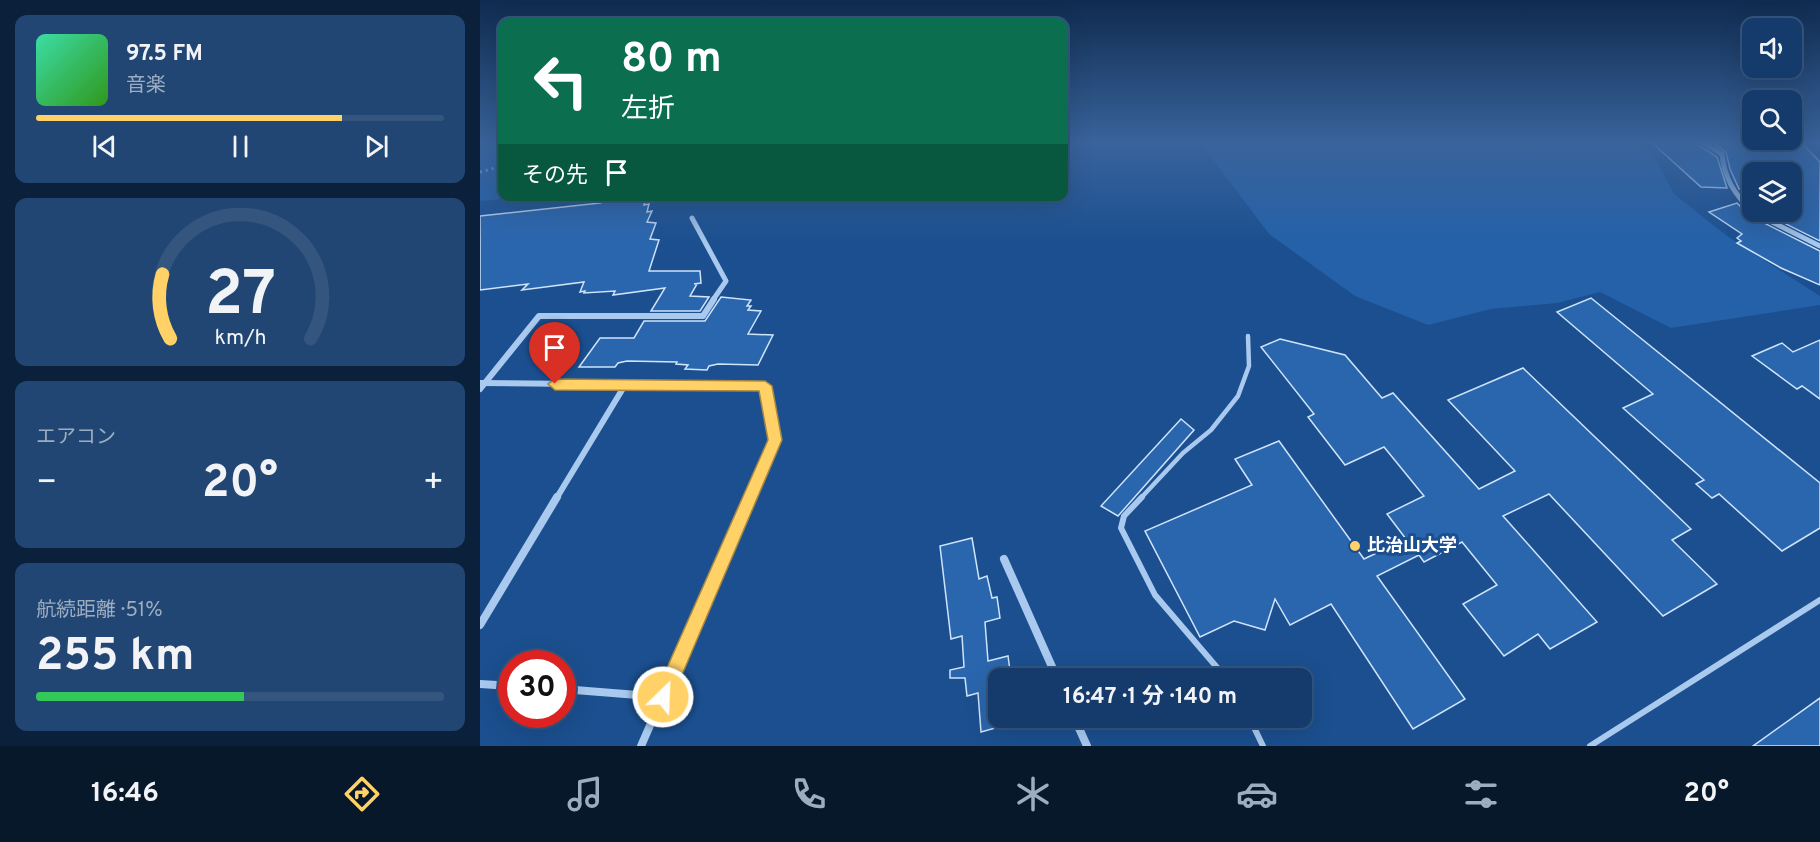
<!DOCTYPE html>
<html lang="ja">
<meta charset="utf-8">
<style>
:root{--surface:#143b6b;--page:#214673;--text:#f1f3f6;--muted:#9dadc1;--line:#33557e;--accent:#ffd166}
body{margin:0;font-family:Overpass,"Noto Sans JP",sans-serif;background:var(--page);color:var(--text);height:100vh;display:flex;flex-direction:column;font-size:22px;white-space:nowrap}
*{box-sizing:border-box;margin:0}
p{font-size:20px;color:var(--muted)}
.icon{flex:none;width:33px;height:33px;fill:none;stroke:currentColor;stroke-width:2;stroke-linecap:round;stroke-linejoin:round}
.map{position:relative;flex:1;overflow:hidden}
.panel{display:flex;flex-direction:column;gap:15px;padding:15px;background:#0b203b;width:480px}
.panel>*{flex:none}
.guide{position:absolute;left:18px;top:18px;width:570px;height:183px;border-radius:12px;box-shadow:0 6px 24px #0002,0 0 0 2px var(--line);background:#0b6e4f;color:#fff;overflow:hidden}
.fabs{position:absolute;left:1262px;top:18px;display:grid;gap:12px}
.fabs a{display:grid;place-items:center;width:60px;height:60px;border-radius:12px;background:var(--surface);box-shadow:0 6px 24px #0002,0 0 0 2px var(--line);font-size:30px}
.speed{position:absolute;left:18px;top:650px;display:flex;gap:12px;font-size:30px;font-weight:700;text-align:center}
.speed>*{display:grid;place-content:center;width:78px;height:78px;border-radius:50%;background:var(--surface);box-shadow:0 6px 24px #0002,0 0 0 2px var(--line);line-height:1}
.speed .limit{border:9px solid #d22;background:#fff;color:#111}
.pin{position:absolute;display:grid;place-items:center;width:51px;height:51px;color:#fff;margin:-62px -26px;border-radius:50% 50% 50% 0;rotate:-45deg;box-shadow:0 0 6px #0007}
.pin .icon{rotate:45deg}
.me{position:absolute;width:66px;margin:-33px;rotate:24deg;stroke-linejoin:round;filter:drop-shadow(0 0 4px #0008)}
.turn{display:flex;align-items:center;gap:21px;height:126px;padding:0 24px;font-size:27px}
.turn .icon{width:78px;height:78px;stroke-width:2.5}
.turn b{display:block;font-size:42px;line-height:51px}
.then{display:flex;align-items:center;height:57px;padding:0 24px;background:#0003;gap:12px;font-size:22px}
.big{font-size:45px;font-weight:700;line-height:1.1}
.panel .tile{flex:1;display:flex;flex-direction:column;justify-content:center;gap:9px;min-width:0;padding:0 21px;border-radius:12px;background:var(--page)}
.panel .dial{align-items:center;gap:0}
.dial svg{height:156px;overflow:visible;fill:none;stroke:var(--line);stroke-width:7;stroke-linecap:round;text-anchor:middle}
.dial text{fill:var(--text);stroke:none}
.song{display:flex;align-items:center;gap:18px}
.cover{width:72px;height:72px;border-radius:9px;background:linear-gradient(135deg,hsl(160 70% 55%),hsl(110 70% 35%))}
.played{height:6px;border-radius:3px;background:linear-gradient(90deg,var(--accent) 75%,var(--line) 75%)}
.keys{display:flex;justify-content:space-around;direction:ltr}
.heat{display:flex;justify-content:space-between;align-items:center;font-size:33px;direction:ltr}
.charge{height:9px;border-radius:4px;background:linear-gradient(90deg,#34c759 51%,var(--line) 0)}
.trip{position:absolute;left:508px;top:668px;width:324px;height:60px;border-radius:12px;background:var(--surface);box-shadow:0 6px 24px #0002,0 0 0 2px var(--line);font-weight:700;line-height:60px;text-align:center}
.dock{display:flex;height:96px;justify-content:space-around;align-items:center;background:#08182b;color:var(--muted)}
.dock .icon{width:42px;height:42px}
.dock .active{color:var(--accent)}
.dock b{font-size:27px;color:var(--text)}
main{display:flex;flex:1;min-height:0}
.map>svg:first-child{display:block}
.green{fill:#2461a8}
.building{fill:#2a66ad;stroke:#cfe3fa;stroke-width:1.5}
.lines{fill:none;stroke-linecap:round;stroke-linejoin:round}
.path{stroke:#a9c9ee;stroke-width:3;stroke-dasharray:2 4;stroke-linecap:butt}
.lane-far1{stroke:#a9c9ee;stroke-width:4.5}
.lane{stroke:#a9c9ee;stroke-width:6}
.street-far2{stroke:#a9c9ee;stroke-width:5}
.street-far1{stroke:#a9c9ee;stroke-width:6}
.street{stroke:#a9c9ee;stroke-width:8}
.route{fill:#ffd166;stroke:#a68842;stroke-width:1.5}
.poi-dot{fill:#ffd166;stroke:#1b4f8f;stroke-width:2}
.labels{text-anchor:middle;dominant-baseline:central;stroke-width:6;stroke-linejoin:round;paint-order:stroke}
.poi-label{font-size:18px;font-weight:bold;fill:#fff;stroke:#1b4f8f;text-anchor:start}
</style>
<main>
<section class="panel">
<div class="tile">
<div class="song"><i class="cover"></i><div><b>97.5 FM</b><p>音楽</p></div></div>
<div class="played"></div>
<div class="keys"><svg class="icon" aria-label="previous" viewBox="0 0 24 24"><path d="M18 5L8 12l10 7zM5 5v14"/></svg><svg class="icon" aria-label="pause" viewBox="0 0 24 24"><path d="M8 5v14M16 5v14"/></svg><svg class="icon" aria-label="next" viewBox="0 0 24 24"><path d="M6 5l10 7-10 7zM19 5v14"/></svg></div>
</div>
<div class="tile dial"><svg viewBox="0 0 100 80">
<path d="M14 69A42 42 0 1 1 86 69"/>
<path d="M14 69A42 42 0 0 1 10 36" stroke="#ffd166"/>
<text x="50" y="56" font-size="32" font-weight="700">27</text>
<text x="50" y="72" font-size="11">km/h</text>
</svg></div>
<div class="tile"><p>エアコン</p>
<div class="heat"><a>−</a><b class="big">20°</b><a>+</a></div>
</div>
<div class="tile"><p>航続距離 · 51%</p><b class="big">255 km</b><div class="charge"></div></div>
</section>
<div class="map">
<svg width="1340" height="746" viewBox="0 0 1340 746">
<rect width="100%" height="100%" fill="#1b4f8f"/>
<!-- green -->
<g class="green">
<polygon points="0,141 22,141 22,196 43,197 0,201"/>
<polygon points="719,141 1152,141 1174,157 1194,194 1247,236 1340,296 1340,305 1191,328 1120,292 1077,303 1011,309 948,325 875,296 789,234"/>
</g>
<!-- building -->
<g class="building">
<polygon points="1170,141 1216,141 1218,145 1237,157 1247,188 1221,187"/>
<polygon points="1230,141 1322,143 1340,162 1340,241 1282,212 1311,212 1311,172 1272,172 1272,190 1259,189 1250,169 1246,152"/>
<polygon points="144,196 167,196 164,205 169,204 167,212 172,211 167,222 176,223 170,239 179,240 169,271 220,271 221,283 214,284 217,284 210,296 229,297 220,311 171,311 185,288 133,295 135,291 104,293 105,291 100,292 104,282 42,290 48,284 0,290 0,216 120,203"/>
<polygon points="1257,203 1270,216 1340,251 1340,285 1301,268 1257,243 1261,241 1257,238 1262,234 1229,212"/>
<polygon points="241,297 271,300 267,306 271,306 268,310 281,311 268,334 293,335 278,365 238,364 229,366 227,370 205,369 208,365 196,364 197,362 147,361 138,363 135,367 99,367 120,338 154,338 164,321 225,321"/>
<polygon points="1111,298 1340,483 1340,528 1302,551 1239,494 1232,498 1216,484 1224,480 1143,408 1173,394 1077,312"/>
<polygon points="800,339 865,355 902,398 913,393 999,489 1035,471 968,400 1043,368 1211,529 1192,540 1237,584 1183,616 1069,494 1023,516 1117,622 1070,649 1058,634 1024,656 983,604 1017,585 982,542 944,562 939,555 897,576 985,699 933,729 851,604 810,625 795,599 785,630 754,621 720,637 665,531 772,485 755,459 799,441 884,559 926,539 907,514 944,496 904,447 865,465 828,417 834,414 781,347"/>
<polygon points="1340,340 1340,399 1322,386 1317,389 1272,356 1302,343 1313,352"/>
<polygon points="701,419 714,430 638,516 621,506"/>
<polygon points="492,538 499,579 507,576 512,598 517,597 520,618 505,622 508,661 528,656 531,678 519,678 519,727 501,732 498,693 487,696 485,678 470,678 470,670 484,667 482,636 471,639 460,546"/>
<polygon points="1340,698 1340,746 1273,746"/>
</g>
<g class="lines">
<!-- path -->
<polyline class="path" points="0,172 22,166"/>
<!-- lane-far1 -->
<polyline class="lane-far1" points="660,499 703,453 731,430 758,396 769,366 768,336"/>
<!-- lane -->
<g class="lane">
<polyline points="662,497 644,516 641,528 675,595 746,678"/>
<polyline points="769,717 783,746"/>
<polyline points="1110,746 1340,600"/>
</g>
<!-- street-far2 -->
<g class="street-far2">
<path d="M1221,141l21,13c2,24 13,41 30,57"/>
<polyline points="1336,141 1340,142"/>
<polyline points="1272,212 1340,246"/>
<polyline points="212,218 246,281 233,300"/>
</g>
<!-- street-far1 -->
<g class="street-far1">
<polyline points="0,383 285,386 295,440 269,499"/>
<polyline points="0,389 59,316 223,316 234,299"/>
<polyline points="76,499 145,385"/>
</g>
<!-- street -->
<g class="street">
<polyline points="524,559 577,678"/>
<polyline points="0,625 77,497"/>
<polyline points="0,684 32,686"/>
<polyline points="82,689 183,697"/>
<polyline points="594,717 607,746"/>
<polyline points="161,746 270,497"/>
</g>
</g>
<!-- sky -->
<linearGradient id="sky" x2="0" y2="1"><stop stop-color="#0f2b4f"/><stop offset="0.58" stop-color="#39639b"/><stop offset="1" stop-color="#39639b" stop-opacity="0"/></linearGradient>
<rect width="1340" height="245" fill="url(#sky)"/>
<!-- route -->
<polygon class="route" points="75,379 285,381 292,386 302,440 190,703 183,706 176,703 174,697 288,440 279,391 75,390 68,384"/>
<!-- markers -->
<circle class="poi-dot" cx="875" cy="546" r="6"/>
<g class="labels">
<!-- poi labels -->
<g class="poi-label">
<text x="887" y="546">比治山大学</text>
</g>
</g>
</svg>
<div class="fabs">
<a><svg class="icon" aria-label="sound" viewBox="0 0 24 24"><path d="M4 9h4l5-4v14l-5-4H4zM17 9q2 3 0 6"/></svg></a>
<a><svg class="icon" aria-label="search" viewBox="0 0 24 24"><circle cx="10" cy="10" r="6"/><path d="M15 15l6 6"/></svg></a>
<a><svg class="icon" aria-label="layers" viewBox="0 0 24 24"><path d="M12 4l9 5-9 5-9-5zM3 14l9 5 9-5"/></svg></a>
</div>
<div class="speed"><div class="limit">30</div></div>
<div class="pin" style="left:75px;top:384px;background:#d93025"><svg class="icon" aria-label="arrive" viewBox="0 0 24 24"><path d="M6 21V4h12l-3 4 3 4H6"/></svg></div>
<svg class="me" style="left:183px;top:697px" viewBox="-20 -20 40 40"><circle r="17" fill="#ffd166" stroke="#fff" stroke-width="3"/><path d="M0-11L8 9 0 5-8 9z" fill="#fff"/></svg>
<div class="trip">16:47 · 1 分 · 140 m</div>
<div class="guide">
<div class="turn"><svg class="icon" aria-label="left" viewBox="0 0 24 24"><path d="M17 20v-9H6M10 6l-5 5 5 5"/></svg><div><b>80 m</b>左折</div></div>
<div class="then">その先<svg class="icon" aria-label="arrive" viewBox="0 0 24 24"><path d="M6 21V4h12l-3 4 3 4H6"/></svg></div>
</div>
</div>
</main>
<nav class="dock">
<b>16:46</b>
<svg class="icon active" aria-label="directions" viewBox="0 0 24 24"><path d="M12 3l9 9-9 9-9-9zM9 14v-3h6M13 9l2 2-2 2"/></svg>
<svg class="icon" aria-label="music" viewBox="0 0 24 24"><path d="M9 18V5l10-2v13"/><circle cx="6" cy="18" r="3"/><circle cx="16" cy="16" r="3"/></svg>
<svg class="icon" aria-label="phone" viewBox="0 0 24 24"><path d="M5 4h4l2 5-3 2q2 4 5 5l2-3 5 2v4C11 20 4 13 5 4z"/></svg>
<svg class="icon" aria-label="climate" viewBox="0 0 24 24"><path d="M12 3v18M4 7l16 10M4 17L20 7"/></svg>
<svg class="icon" aria-label="car" viewBox="0 0 24 24"><path d="M5 17H2v-5l4-1 3-4h7l3 4 3 1v5h-3M9 17h6M6 11h13"/><circle cx="7" cy="17" r="2"/><circle cx="17" cy="17" r="2"/></svg>
<svg class="icon" aria-label="filters" viewBox="0 0 24 24"><path d="M4 7h16M4 17h16"/><circle cx="9" cy="7" r="2"/><circle cx="15" cy="17" r="2"/></svg>
<b>20°</b>
</nav>
